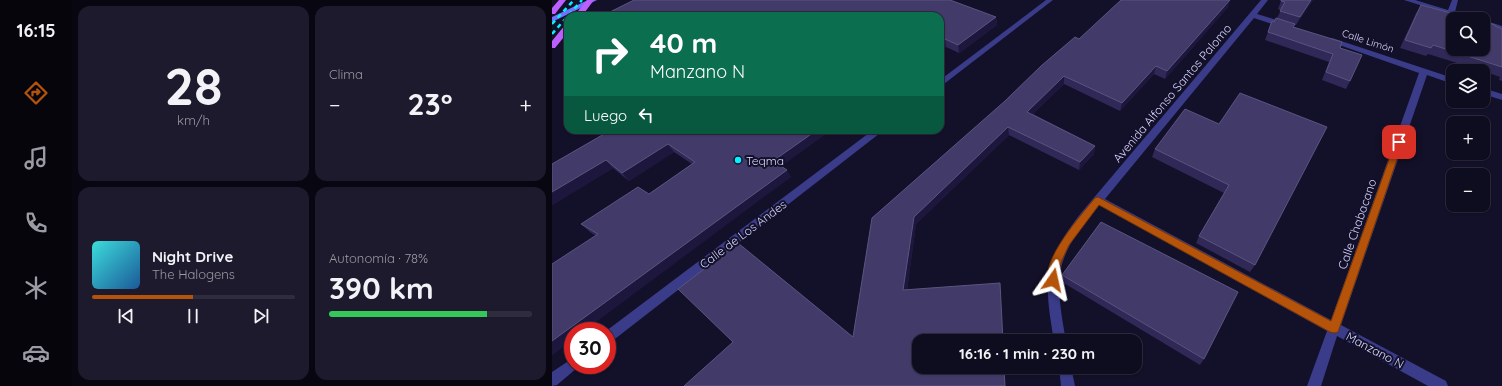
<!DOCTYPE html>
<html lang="es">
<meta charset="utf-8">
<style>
:root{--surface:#0e0c1f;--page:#1c1a2c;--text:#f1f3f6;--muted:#9b9ba4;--line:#2e2c3d;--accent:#b45309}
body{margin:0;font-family:Quicksand,sans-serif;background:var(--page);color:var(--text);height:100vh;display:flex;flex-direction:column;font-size:15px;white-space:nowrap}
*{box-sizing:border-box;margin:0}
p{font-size:13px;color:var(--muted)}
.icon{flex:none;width:22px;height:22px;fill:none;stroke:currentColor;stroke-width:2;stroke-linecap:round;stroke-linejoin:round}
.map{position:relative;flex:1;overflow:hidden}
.drawer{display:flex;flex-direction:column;gap:6px;padding:6px;background:#080711;width:480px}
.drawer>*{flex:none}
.hud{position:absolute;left:12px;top:12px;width:380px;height:122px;border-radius:12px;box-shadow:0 1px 3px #0004,0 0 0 1px var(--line);background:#0b6e4f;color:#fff;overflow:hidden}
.buttons{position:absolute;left:894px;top:12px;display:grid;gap:8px}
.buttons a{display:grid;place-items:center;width:44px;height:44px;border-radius:8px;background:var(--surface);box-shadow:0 1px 3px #0004,0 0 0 1px var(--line);font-size:20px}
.speed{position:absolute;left:12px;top:322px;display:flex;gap:8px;font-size:20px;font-weight:700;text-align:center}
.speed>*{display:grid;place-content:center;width:52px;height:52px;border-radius:50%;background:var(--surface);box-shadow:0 1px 3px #0004,0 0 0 1px var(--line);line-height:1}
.speed .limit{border:6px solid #d22;background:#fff;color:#111}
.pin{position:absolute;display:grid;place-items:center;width:34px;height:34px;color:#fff;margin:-17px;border-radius:8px;box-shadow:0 2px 6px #0006}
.me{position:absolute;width:44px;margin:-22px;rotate:11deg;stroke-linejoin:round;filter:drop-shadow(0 0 3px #0008)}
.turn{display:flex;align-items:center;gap:14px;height:84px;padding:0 20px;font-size:18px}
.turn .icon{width:52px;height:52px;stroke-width:2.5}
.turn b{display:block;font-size:28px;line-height:34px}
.then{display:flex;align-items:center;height:38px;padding:0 20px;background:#0003;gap:8px;font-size:15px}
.big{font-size:30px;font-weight:700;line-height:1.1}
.drawer .card{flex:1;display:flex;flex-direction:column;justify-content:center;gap:6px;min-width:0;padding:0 14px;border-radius:12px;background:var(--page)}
.drawer .dial{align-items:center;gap:0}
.dial b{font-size:52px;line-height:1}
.song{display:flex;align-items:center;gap:12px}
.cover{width:48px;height:48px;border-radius:6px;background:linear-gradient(135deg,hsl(180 70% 55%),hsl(210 70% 35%))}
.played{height:4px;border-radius:2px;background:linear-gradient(90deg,var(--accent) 50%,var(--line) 50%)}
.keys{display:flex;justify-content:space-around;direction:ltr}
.heat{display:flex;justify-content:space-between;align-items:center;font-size:22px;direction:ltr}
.charge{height:6px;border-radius:3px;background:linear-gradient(90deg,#34c759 78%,var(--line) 0)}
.drawer .tiles{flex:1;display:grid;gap:6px;grid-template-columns:repeat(2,1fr)}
.trip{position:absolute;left:360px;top:334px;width:230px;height:40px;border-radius:12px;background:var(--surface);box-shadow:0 1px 3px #0004,0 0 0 1px var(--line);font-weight:700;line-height:40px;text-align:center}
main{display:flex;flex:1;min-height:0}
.tab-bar{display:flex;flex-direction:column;width:72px;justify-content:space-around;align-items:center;background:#06050c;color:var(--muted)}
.tab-bar .icon{width:28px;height:28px}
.tab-bar .current{color:var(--accent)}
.tab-bar b{font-size:18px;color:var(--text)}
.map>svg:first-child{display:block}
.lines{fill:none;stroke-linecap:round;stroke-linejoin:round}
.street{fill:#3a3b89;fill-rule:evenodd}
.secondary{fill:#6f71ff;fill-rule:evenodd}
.primary{fill:#bc5fff;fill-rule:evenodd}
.rail{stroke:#04f1ff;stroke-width:2.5;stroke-dasharray:4.5 4;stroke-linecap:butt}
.wall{fill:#302857}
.shaded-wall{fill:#1d173d}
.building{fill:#423b69;stroke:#5a5480}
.route{fill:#b45309;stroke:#753606}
.poi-dot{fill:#04f1ff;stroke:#131029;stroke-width:1.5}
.labels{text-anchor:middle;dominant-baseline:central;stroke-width:4;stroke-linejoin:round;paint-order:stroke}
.far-street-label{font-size:10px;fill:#dad8ff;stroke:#131029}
.street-label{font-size:12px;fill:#dad8ff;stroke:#131029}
.poi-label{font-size:12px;fill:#dad8ff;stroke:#131029;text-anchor:start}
</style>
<main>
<nav class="tab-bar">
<b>16:15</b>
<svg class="icon current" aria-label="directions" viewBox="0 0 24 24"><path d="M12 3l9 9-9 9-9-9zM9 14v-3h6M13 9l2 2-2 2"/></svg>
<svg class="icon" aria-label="music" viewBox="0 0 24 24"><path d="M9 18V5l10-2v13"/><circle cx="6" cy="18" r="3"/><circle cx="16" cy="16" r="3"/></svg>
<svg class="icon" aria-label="phone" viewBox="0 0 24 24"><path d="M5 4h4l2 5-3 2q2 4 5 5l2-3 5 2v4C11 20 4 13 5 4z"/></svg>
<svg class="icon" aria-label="climate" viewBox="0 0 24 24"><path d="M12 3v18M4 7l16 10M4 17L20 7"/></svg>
<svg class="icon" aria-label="car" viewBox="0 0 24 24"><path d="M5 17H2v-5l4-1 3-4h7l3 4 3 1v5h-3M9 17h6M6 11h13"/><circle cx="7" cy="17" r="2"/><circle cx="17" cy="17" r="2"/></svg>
</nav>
<section class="drawer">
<div class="tiles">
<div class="card dial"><b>28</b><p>km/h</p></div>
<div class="card"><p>Clima</p>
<div class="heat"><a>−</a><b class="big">23°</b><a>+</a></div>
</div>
<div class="card">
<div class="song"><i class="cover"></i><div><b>Night Drive</b><p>The Halogens</p></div></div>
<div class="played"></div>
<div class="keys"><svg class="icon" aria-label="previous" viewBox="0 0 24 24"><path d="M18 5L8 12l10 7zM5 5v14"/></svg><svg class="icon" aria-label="pause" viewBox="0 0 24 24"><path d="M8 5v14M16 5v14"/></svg><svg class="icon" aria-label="next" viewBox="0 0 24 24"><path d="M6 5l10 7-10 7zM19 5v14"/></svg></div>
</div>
<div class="card"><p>Autonomía · 78%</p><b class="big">390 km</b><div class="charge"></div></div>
</div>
</section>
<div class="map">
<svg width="950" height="386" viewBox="0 0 950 386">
<rect width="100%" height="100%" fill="#131029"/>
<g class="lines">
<!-- street -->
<g class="street">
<polygon points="494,0 501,0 388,87 388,80"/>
<path d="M709,0h7l-11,14 33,10v4h-6l-30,-10 -149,181 226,121 88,-247 -94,-33 1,-2h6l121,40v6l-26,-9 -86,250 105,56 2,5h-20l-91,-50 -16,50h-14l20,-55 -228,-126c-45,54 -45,69 -33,136h-12c-10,-60 -12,-78 27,-128z"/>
<polygon points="852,0 863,0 896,10 900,0 906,0 903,12 924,19 912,19"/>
<polygon points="931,20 950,26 950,30 931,24"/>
<polygon points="931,88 950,94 950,100 931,94"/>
<polygon points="321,130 332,130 59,342 55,344 54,331"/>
<polygon points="21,358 21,365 27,365 25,368 5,385 0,386 0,372"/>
<polygon points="507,367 519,367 523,386 509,386"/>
</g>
<!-- secondary -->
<polygon class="secondary" points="36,0 45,0 0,22 0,17"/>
<!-- primary -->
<g class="primary">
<polygon points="7,0 14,0 3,14 0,14 0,8"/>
<polygon points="35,0 42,0 30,16 22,16"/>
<polygon points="13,25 16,25 16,32 3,48 0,48 0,41"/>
</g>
<!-- rail -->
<g class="rail">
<polyline points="0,24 22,0"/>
<polyline points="0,34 30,0"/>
</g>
</g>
<!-- wall -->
<g class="wall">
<polygon points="82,0 398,0 444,17 445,25 407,53 394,47 388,52 388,16 53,16 52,15"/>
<polygon points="761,0 744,25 743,25 741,27 788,48 798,81 794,89 770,80 777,62 713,40 720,21 722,22 725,18 729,10 726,9 729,1"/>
<polygon points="869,5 950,29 950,81 947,80 948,77 931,71 876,54 874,56 848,48 864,13"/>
<polygon points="676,7 613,79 602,74 568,111 512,84 481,114 543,146 542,154 527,170 457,135 364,224 355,290 301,337 320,218 527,39"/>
<polygon points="667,124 703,265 698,272 644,243 647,236 672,193 600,157 603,149"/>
<polygon points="59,130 279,130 229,166 239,177 21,331 21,339 0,355 44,236 38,232 29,224 97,194 140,164 122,152 77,181 61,168 0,205 0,164"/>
<polygon points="510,275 652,359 648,365 510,282"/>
</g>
<!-- shaded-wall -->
<g class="shaded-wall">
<polygon points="678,0 676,7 613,79 615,71"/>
<polygon points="759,0 761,0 744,25 748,17"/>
<polygon points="444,17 445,25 407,53 406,45"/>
<polygon points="393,39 394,47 388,52 388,43"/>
<polygon points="604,66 602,74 568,111 570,103"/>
<polygon points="512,76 512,84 475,120 475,112"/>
<polygon points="456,127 457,135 364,224 354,297 351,290 362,217"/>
<polygon points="265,130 279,130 225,169 221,161"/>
<polygon points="116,144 122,152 77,181 70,173"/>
<polygon points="543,146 542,154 527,170 528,162"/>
<polygon points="54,160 61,168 0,205 0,192"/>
<polygon points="235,170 239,177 32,331 21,331 21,339 0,355 0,341"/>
</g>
<!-- building -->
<g class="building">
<polygon points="82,0 398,0 444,17 406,45 393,39 388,43 388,16 53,16 52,15"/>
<polygon points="569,0 678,0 615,71 604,66 570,103 512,76 475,112 543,146 528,162 456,127 362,217 351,290 448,283 451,341 367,341 367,367 452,367 453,386 132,386 181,342 126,289 186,243 301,337 320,218 453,101 489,66 523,37 527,39"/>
<polygon points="729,0 759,0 748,17 728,11 733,2 729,1"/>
<polygon points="869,5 922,19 901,19 901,49 931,49 931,21 943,25 943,26 950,29 950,67 881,45 879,48 853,40"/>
<polygon points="724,18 743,24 741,27 790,42 788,48 810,55 798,81 774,72 781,54 716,32 720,21 722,22"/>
<polygon points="688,93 775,127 703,265 647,236 677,185 603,149 633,109 667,124"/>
<polygon points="59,130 265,130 221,161 235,170 0,341 0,264 46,234 29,224 86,187 97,194 143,162 116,144 70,173 54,160 0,192 0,164"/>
<polygon points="549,222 686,292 652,359 510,275"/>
</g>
<!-- route -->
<path class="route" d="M844,140h3l4,2 -65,190 -4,1 -4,-1 -231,-127 -30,40 -7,15 -6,23 -3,1 -4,-1c-10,-21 33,-69 46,-85l3,-1 233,124z"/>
<!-- markers -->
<circle class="poi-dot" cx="186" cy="160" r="4"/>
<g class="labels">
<!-- far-street labels -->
<g class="far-street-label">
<text transform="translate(816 41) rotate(18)">Calle Limón</text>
</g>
<!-- street labels -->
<g class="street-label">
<text transform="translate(620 93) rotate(-50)">Avenida Alfonso Santos Palomo</text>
<text transform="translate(805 224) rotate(-71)">Calle Chabacano</text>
<text transform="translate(191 234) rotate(-37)">Calle de Los Andes</text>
<text transform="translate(823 350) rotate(28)">Manzano N</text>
</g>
<!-- poi labels -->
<g class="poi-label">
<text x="194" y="160">Teqma</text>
</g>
</g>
</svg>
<div class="buttons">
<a><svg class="icon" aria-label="search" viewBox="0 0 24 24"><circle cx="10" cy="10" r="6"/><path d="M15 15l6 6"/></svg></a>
<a><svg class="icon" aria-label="layers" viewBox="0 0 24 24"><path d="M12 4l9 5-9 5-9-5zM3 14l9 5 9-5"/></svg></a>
<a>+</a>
<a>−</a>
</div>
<div class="speed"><div class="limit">30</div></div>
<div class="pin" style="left:847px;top:142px;background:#d93025"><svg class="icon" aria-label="arrive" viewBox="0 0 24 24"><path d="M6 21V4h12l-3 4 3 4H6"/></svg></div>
<svg class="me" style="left:501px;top:280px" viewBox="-20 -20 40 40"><path d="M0-17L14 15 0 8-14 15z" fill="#b45309" stroke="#fff" stroke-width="4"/></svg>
<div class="trip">16:16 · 1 min · 230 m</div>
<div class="hud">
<div class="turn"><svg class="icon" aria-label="right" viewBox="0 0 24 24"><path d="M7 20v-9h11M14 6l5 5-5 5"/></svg><div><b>40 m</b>Manzano N</div></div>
<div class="then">Luego<svg class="icon" aria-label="left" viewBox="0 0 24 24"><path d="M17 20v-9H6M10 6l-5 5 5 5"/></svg></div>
</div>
</div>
</main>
